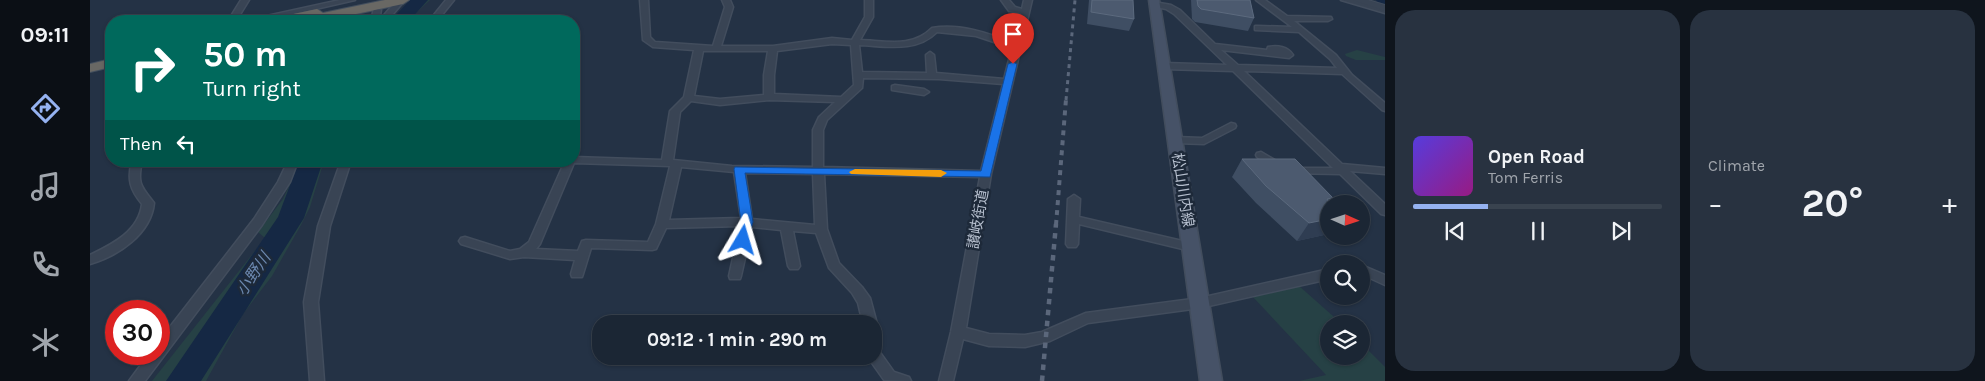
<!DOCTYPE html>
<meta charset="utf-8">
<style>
:root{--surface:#1b2634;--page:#283240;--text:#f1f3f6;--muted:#a0a5ac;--line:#39434f;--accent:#95b2f1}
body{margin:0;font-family:Karla,"Noto Sans JP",sans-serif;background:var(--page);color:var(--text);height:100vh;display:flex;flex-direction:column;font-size:19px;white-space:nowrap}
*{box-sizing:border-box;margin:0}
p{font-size:16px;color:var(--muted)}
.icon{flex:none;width:28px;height:28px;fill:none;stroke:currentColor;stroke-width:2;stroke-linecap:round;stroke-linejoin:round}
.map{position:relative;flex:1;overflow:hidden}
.drawer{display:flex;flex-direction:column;gap:10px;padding:10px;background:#0f151d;width:600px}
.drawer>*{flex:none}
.guide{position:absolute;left:15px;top:15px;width:475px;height:152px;border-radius:20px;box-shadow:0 1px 4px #0004,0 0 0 1px var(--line);background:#00695c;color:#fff;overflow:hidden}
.needle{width:32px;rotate:93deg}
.fabs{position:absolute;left:1230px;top:195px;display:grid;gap:10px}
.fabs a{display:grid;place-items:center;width:50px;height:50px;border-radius:50%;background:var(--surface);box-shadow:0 1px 4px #0004,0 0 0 1px var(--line);font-size:25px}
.speed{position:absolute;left:15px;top:300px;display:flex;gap:10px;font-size:25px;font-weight:700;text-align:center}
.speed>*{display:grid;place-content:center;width:65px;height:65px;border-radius:50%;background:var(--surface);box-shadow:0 1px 4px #0004,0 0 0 1px var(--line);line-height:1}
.speed .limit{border:8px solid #d22;background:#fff;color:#111}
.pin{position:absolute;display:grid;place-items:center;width:42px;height:42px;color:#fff;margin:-51px -21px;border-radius:50% 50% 50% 0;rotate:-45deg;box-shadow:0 0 5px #0007}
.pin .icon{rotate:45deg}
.me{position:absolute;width:55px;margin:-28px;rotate:7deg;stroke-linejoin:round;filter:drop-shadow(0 0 4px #0008)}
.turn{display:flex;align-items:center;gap:18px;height:105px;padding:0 15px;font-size:22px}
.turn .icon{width:65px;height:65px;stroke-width:2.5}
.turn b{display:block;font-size:35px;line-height:42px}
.then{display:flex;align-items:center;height:48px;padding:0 15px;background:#0003;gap:10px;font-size:19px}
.big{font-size:38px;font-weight:700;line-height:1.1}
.drawer .card{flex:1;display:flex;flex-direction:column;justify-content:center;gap:8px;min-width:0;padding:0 18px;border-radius:20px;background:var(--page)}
.song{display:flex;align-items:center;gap:15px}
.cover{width:60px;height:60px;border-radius:8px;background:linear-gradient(135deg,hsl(250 70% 55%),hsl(310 70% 35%))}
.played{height:5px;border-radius:2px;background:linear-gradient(90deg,var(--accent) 30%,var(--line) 30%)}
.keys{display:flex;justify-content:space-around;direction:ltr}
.heat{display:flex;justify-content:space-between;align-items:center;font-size:28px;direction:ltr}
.drawer .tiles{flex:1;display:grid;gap:10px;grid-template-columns:repeat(2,1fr)}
.trip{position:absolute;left:502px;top:315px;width:290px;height:50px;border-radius:20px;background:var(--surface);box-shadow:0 1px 4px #0004,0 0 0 1px var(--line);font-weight:700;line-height:50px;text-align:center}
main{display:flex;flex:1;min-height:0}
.tab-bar{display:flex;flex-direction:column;width:90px;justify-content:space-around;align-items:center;background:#0b0f15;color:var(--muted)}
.tab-bar .icon{width:35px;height:35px}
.tab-bar .active{color:var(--accent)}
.tab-bar b{font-size:22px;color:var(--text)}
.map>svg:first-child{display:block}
.green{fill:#264145}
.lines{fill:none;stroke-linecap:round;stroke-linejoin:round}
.river{fill:#152844;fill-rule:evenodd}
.minor-casing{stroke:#424d5d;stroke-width:3}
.tertiary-casing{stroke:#424d5d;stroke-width:2}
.secondary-casing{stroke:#424d5d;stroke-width:3}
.trunk-casing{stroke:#434f5e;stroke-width:2}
.minor{fill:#394454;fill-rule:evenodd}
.tertiary{fill:#394454;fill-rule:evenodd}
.secondary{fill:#465267;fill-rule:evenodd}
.trunk{fill:#696864;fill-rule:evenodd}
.rail-far2{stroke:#5b677b;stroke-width:3;stroke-dasharray:4 4;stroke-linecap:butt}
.rail-far1{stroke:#5b677b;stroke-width:4;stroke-dasharray:5 5;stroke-linecap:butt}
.rail{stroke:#5b677b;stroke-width:4.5;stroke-dasharray:5.5 5.5;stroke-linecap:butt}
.wall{fill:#3f4e63}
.shaded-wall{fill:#2f3d52}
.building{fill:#4c5a6f;stroke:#5c6a7e}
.route{fill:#1a73e8;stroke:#114b97}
.slow{fill:#f59e0b}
.labels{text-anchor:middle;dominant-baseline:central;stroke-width:5;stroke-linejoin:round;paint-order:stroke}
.street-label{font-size:15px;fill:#b6bfce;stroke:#1d2939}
.water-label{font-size:16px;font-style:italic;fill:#6c88af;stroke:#1d2939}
</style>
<main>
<nav class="tab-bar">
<b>09:11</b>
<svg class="icon active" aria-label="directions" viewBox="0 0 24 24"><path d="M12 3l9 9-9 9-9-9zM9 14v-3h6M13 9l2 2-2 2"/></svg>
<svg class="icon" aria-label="music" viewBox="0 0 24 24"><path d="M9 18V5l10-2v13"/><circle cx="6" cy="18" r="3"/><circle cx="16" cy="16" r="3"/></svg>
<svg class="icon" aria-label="phone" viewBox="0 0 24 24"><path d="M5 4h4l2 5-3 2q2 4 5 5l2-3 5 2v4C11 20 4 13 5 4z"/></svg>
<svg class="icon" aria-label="climate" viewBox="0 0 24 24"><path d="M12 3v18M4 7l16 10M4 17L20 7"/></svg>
</nav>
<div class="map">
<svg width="1295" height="381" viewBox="0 0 1295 381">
<rect width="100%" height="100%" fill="#243245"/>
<!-- green -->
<g class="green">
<polygon points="321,0 340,0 317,21 300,21"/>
<polygon points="1267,50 1295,57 1295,60 1266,60 1256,56 1255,54"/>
<polygon points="211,161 234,161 220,207 211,225 182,276 153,314 116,381 62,381 175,238 168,232 193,199"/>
<polygon points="1208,285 1252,324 1239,324 1239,356 1271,356 1271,343 1295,367 1295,381 1209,381 1236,375 1162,296"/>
</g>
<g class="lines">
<!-- river -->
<g class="river">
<polygon points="320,0 338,0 319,21 300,21"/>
<polygon points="1286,0 1295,0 1295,5 1288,4"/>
<polygon points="209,161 233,161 214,218 111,381 76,381 188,217"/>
</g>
<defs>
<g id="minor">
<polygon points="151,0 159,0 146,21 138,21"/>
<polygon points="250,0 265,0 173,21 159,21 163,19"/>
<polygon points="307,0 315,0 297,21 289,21"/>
<polygon points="356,0 364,0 347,21 339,21"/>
<path d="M550,0h8l2,37 5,5 58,4 12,-39 -3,-7h8l3,7 -12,39h52l59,-8 20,2 13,-23v-17h8v17l-13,23c27,1 52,8 72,-12 27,-5 56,5 81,15l8,-30 -12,-2 -8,-11h8l6,7 7,2 2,-9h8l-41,174 -25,154 23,6 36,1 17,-3 44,-19 114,-15 129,-29v10l-129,29 -112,15 -38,18 -25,6 -36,-1 -26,-7 -10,42h-14l12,-49 29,-155 -156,-3 3,55 12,34 23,24 8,11 7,26 -3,4v-4h-11l-5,-21 -6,-10 -23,-25 -13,-35 -23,-2 7,35 -2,3h-8l-2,-3 -7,-36 -29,-3 -11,49 -1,3h-10l-1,-3 11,-50 -74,2 -10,21 -4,1 -61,-2 -8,26 -1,3h-10l-1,-3 4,-14 -51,-3 -14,2 -49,-15 -2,-3 2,-3 4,-1 45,14 10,-2 9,-7 36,-81h9v-4l88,3 8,-49 14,-14 10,-47 -41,-3 -10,-7zM847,32l39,4 36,12 -8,31 -68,-6 -2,-18 -4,-3 -4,3 1,18 -65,-1 -3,-27c27,1 57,8 78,-13zM742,44l19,1 3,40 -13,12 -67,-3v-19l3,-24zM613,51h65l-4,24v20l-44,4 -26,-3zM773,78l76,1 64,5 -22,87 -158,-4v-37l4,-10 35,-32zM679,100l66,2 -16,15 -6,13v37l-81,-1 -59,-6 7,-48 11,-11 29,4zM484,163l96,3 -14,58 -8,18 -62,-2 -4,1 -4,10 -42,-2 4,-5zM591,167l53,5 7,46 -72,2zM655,173l68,1 2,51 -63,-6z"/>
<path d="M1166,0h9l22,16 44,1 1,2 -4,2h-34l42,34 16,20 33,28v8l-3,-1 -40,-36 -98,-3 98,93 43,4v6l-35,-3 35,33v11l-4,-1 -41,-40 -52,-1 -1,-2 1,-2 4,-1h41l-100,-97 -69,-2 -4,-3 4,-3 63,2 -53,-51 -8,-5 -15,-3 -1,-2 4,-2 17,3 9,5 35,34 52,6 1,-3c10,-2 20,0 25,8l-4,3 -68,-8 17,15 99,3 -7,-9 -31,-27 -44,-2v-4h3l34,1z"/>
<polygon points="1251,0 1264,0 1295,9 1295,13"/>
<polygon points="284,8 291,10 289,21 281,21"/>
<polygon points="805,85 834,89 839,92 834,95 802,90 802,86"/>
<polygon points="1141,123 1145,124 1146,126 1145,128 1114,144 1085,143 1080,140 1085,137 1112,138"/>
<polygon points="1171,152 1195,166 1196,168 1195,170 1187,170 1167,157 1166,155 1167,153"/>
<path d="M42,161h10c-5,23 -1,25 12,42 -3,31 -36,53 -64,61v-9c23,-11 49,-24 52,-51 -12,-14 -15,-25 -10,-43z"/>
<polygon points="198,161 208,161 200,182 172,225 55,381 39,381 59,354 69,354 69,341 164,219 188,182"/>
<polygon points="251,161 261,161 240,226 228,302 234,381 220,381 214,302 228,226"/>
<polygon points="984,195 990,199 989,217 1101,243 1105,244 1107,247 1105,250 1101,251 989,224 988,244 986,247 978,247 976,244 978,199"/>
<polygon points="1271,265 1295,275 1295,285 1271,274"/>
<polygon points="784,349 789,351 804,372 819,377 821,381 794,380 777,356 784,356"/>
</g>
<polygon id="tertiary" points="1263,0 1278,0 1295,5 1295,11"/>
<polygon id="secondary" points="1059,0 1069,0 1132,381 1110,381"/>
<g id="trunk">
<polygon points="295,0 319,0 313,4 233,21 182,21 184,18 227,9 233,13"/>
<polygon points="21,59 21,67 0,72 0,64"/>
</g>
</defs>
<!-- minor casing -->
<use href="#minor" class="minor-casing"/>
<!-- tertiary casing -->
<use href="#tertiary" class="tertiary-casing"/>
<!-- secondary casing -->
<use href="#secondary" class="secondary-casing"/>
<!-- trunk casing -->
<use href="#trunk" class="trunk-casing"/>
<!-- minor -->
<use href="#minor" class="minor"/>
<!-- tertiary -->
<use href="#tertiary" class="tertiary"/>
<!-- secondary -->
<use href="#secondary" class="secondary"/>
<!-- trunk -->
<use href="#trunk" class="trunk"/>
<!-- rail-far2 -->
<polyline class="rail-far2" points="976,100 985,0"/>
<!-- rail-far1 -->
<polyline class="rail-far1" points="966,225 976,99"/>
<!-- rail -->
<polyline class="rail" points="952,381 966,224"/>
</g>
<!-- wall -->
<g class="wall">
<polygon points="996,0 1043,0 1044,19 1039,31 997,24 999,0"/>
<polygon points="1101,0 1160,0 1164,18 1158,31 1105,22 1102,19"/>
<polygon points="1152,159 1243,198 1240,203 1234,235 1207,241 1166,203 1142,177"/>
</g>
<!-- shaded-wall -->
<polygon class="shaded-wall" points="1239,219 1239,229 1234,235 1207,241 1219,223"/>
<!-- building -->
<g class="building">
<polygon points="1002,0 1043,0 1044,19 1001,12"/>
<polygon points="1107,0 1160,0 1164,18 1111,9 1108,6"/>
<polygon points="1152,159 1205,159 1243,198 1237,199 1240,204 1239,204 1239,219 1219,223 1176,186"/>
</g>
<!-- route -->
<polygon class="route" points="923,62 927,64 900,177 655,173 663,222 657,243 649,243 647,240 651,222 644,169 645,167 891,171 918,64"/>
<!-- slow -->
<polygon class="slow" points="765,169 851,170 857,173 851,177 761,174 759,172"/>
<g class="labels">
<!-- street labels -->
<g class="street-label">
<text transform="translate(1093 190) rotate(81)">松山川内線</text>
<text transform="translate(888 219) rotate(-80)">讃岐街道</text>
</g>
<!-- water labels -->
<g class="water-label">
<text transform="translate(163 274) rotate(-56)">小野川</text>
</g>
</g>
</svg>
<div class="fabs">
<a><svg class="needle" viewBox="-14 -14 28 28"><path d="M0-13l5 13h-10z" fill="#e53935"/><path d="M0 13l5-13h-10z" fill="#a0a5ac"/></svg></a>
<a><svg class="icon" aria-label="search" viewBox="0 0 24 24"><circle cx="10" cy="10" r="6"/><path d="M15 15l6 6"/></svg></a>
<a><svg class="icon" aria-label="layers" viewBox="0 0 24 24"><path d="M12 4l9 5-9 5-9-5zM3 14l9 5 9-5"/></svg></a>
</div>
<div class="speed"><div class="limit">30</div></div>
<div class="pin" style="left:923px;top:64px;background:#d93025"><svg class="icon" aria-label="arrive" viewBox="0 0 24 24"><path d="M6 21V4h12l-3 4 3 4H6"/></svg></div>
<svg class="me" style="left:653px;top:240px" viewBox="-20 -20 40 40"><path d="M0-17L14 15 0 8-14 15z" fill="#1a73e8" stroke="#fff" stroke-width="4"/></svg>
<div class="trip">09:12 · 1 min · 290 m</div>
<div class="guide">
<div class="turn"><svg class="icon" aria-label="right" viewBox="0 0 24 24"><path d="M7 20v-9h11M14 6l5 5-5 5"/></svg><div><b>50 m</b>Turn right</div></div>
<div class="then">Then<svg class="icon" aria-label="left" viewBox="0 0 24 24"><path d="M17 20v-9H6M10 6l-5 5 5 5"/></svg></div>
</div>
</div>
<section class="drawer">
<div class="tiles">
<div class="card">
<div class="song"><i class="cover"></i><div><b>Open Road</b><p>Tom Ferris</p></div></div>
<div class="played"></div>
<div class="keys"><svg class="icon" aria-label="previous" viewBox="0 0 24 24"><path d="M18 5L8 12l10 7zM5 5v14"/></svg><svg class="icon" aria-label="pause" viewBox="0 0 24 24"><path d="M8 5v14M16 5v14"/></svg><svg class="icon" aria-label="next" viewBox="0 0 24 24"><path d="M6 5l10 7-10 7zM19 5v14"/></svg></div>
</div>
<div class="card"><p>Climate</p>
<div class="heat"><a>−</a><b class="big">20°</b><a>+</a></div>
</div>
</div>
</section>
</main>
